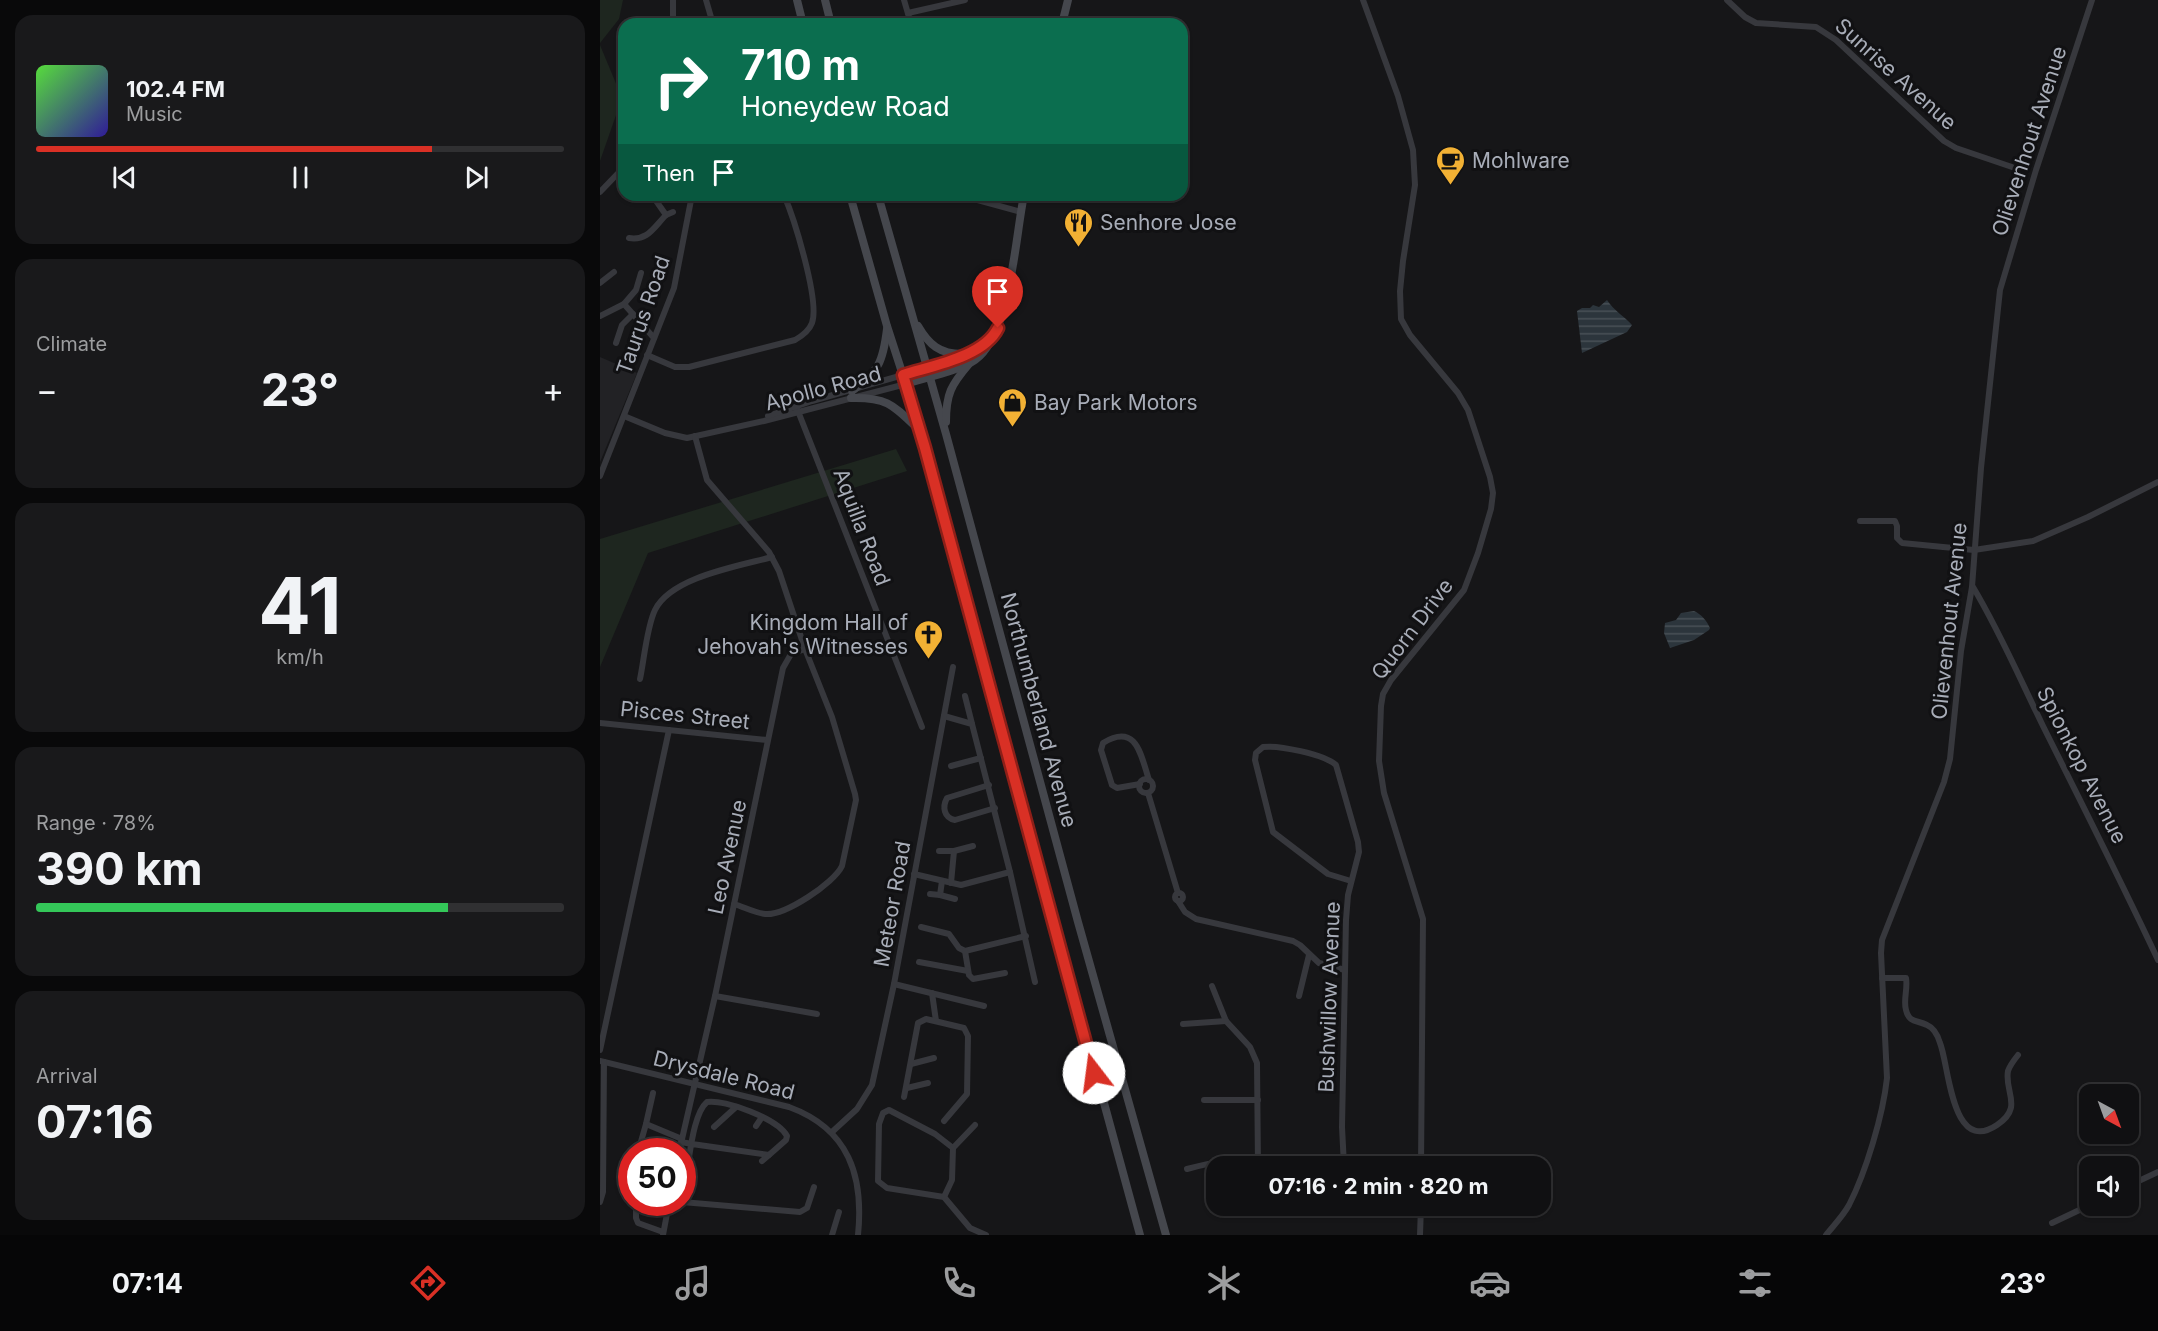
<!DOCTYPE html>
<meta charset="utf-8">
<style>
:root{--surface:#101012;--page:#19191b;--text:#f1f3f6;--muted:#9c9d9f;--line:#303032;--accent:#d93025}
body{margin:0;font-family:Inter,sans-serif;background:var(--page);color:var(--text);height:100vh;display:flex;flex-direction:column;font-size:22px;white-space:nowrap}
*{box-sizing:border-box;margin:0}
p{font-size:20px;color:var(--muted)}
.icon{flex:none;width:33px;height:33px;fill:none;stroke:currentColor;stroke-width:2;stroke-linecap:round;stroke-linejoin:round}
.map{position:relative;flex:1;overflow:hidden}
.sheet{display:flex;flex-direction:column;gap:15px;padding:15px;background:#09090a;width:600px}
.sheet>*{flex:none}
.hud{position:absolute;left:18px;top:18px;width:570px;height:183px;border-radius:18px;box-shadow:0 2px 4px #0004,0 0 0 2px var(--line);background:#0b6e4f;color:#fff;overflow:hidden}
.needle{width:39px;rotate:139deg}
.tools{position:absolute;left:1479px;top:1084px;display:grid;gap:12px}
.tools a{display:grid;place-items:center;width:60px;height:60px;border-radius:12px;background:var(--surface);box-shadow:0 2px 4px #0004,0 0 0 2px var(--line);font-size:30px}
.speed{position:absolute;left:18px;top:1138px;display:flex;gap:12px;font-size:30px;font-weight:700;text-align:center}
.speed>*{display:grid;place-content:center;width:78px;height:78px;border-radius:50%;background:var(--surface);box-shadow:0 2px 4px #0004,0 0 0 2px var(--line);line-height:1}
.speed .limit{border:9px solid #d22;background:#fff;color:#111}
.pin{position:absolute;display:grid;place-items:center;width:51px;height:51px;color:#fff;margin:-62px -26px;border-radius:50% 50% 50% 0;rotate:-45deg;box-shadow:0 0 6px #0007}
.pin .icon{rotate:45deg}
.me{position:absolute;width:66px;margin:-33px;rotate:345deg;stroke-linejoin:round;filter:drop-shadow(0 0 4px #0008)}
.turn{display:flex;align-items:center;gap:21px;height:126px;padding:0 24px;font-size:27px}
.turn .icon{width:78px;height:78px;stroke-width:2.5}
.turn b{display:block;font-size:42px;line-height:51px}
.then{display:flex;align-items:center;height:57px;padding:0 24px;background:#0003;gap:12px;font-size:22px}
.big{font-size:45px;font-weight:700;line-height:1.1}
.sheet .card{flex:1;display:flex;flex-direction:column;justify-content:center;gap:9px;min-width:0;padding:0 21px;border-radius:18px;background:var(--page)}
.sheet .dial{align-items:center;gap:0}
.dial b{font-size:78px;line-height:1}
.song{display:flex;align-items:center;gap:18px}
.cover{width:72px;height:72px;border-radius:9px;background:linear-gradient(135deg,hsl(110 70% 55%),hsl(250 70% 35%))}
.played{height:6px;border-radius:3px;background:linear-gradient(90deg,var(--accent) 75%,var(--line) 75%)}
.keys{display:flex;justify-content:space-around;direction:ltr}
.heat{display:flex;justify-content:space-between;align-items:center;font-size:33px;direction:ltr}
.charge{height:9px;border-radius:4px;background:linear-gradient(90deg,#34c759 78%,var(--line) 0)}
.trip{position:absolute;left:606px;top:1156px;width:345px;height:60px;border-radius:18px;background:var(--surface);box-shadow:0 2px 4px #0004,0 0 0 2px var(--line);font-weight:700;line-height:60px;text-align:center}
.dock{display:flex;height:96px;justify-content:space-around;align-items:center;background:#060607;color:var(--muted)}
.dock .icon{width:42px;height:42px}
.dock .active{color:var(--accent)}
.dock b{font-size:27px;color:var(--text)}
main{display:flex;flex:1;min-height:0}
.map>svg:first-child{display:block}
.built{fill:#222225}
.park{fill:#1e261f}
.water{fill:url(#water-rules)}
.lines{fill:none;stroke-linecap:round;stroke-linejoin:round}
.street{stroke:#37383d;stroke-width:6}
.secondary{stroke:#45474d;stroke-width:8}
.route-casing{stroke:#8d1f18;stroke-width:15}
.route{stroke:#d93025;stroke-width:10}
.labels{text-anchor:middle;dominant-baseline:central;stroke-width:6;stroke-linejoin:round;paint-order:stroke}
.street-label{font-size:21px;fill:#a8adb8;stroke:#111113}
.poi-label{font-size:21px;fill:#a8adb8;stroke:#111113;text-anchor:start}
</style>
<main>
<section class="sheet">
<div class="card">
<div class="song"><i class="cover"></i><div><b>102.4 FM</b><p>Music</p></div></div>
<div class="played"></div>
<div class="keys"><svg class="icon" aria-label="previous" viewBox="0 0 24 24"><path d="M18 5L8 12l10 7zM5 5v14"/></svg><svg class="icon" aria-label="pause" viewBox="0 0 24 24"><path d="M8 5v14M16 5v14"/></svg><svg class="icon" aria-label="next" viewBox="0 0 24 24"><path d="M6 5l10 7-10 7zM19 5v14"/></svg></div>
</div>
<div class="card"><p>Climate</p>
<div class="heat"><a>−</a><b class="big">23°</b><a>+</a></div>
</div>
<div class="card dial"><b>41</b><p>km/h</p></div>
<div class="card"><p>Range · 78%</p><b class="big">390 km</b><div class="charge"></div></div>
<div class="card"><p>Arrival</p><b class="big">07:16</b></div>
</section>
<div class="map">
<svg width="1558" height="1235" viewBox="0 0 1558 1235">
<defs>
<pattern id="water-rules" width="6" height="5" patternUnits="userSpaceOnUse" patternTransform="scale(1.5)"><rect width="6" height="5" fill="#2c353c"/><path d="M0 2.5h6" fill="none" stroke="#485056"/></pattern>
</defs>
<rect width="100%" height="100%" fill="#161618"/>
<!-- built -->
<polygon class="built" points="0,357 37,373 0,462"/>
<!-- park -->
<g class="park">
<polygon points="0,0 23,0 19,19 0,43"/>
<polygon points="0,45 22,98 0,161"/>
<polygon points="296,449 307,471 48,553 0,667 0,539"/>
</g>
<!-- water -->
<g class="water">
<path d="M1007,300c7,11 17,16 25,25l-5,7 -45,21 -5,-42 5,-3h8l3,-3 6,2z"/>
<path d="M1094,611c7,3 13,10 16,17l-1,2 -15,10 -24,8 -6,-15 1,-10 11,-3 5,-7z"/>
</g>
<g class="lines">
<!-- street -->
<g class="street">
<polyline points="73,0 73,16"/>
<polyline points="106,0 113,24"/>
<polyline points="304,0 311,24"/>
<polyline points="763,0 798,96 813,150 815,185 803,261 800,291 801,319 810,335 858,393 868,410 890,477 893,493 891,509 878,553 864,590 791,680 783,694 781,706 779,761 784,793 823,919 821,1167"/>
<polyline points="1127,0 1145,17 1156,23 1216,27 1236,40 1344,141 1356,148 1412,167"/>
<polyline points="308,13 365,0"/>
<polyline points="0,192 24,167"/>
<polyline points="52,195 66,215 73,212"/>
<polyline points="368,195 374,199 421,212"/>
<path d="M29,238c19,3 25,-11 37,-23"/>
<polyline points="41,273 36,290 24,304 54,338"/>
<polyline points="0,283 14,272"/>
<polyline points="0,316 24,304"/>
<polyline points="16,343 22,325 33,314"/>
<path d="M47,355l28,12h14l106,-27c7,-4 14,-9 17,-17 8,-22 -18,-105 -28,-128"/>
<polyline points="196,406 322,727"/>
<polyline points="24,416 65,433 87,438 164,421 306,384"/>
<polyline points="168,416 212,401 303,375"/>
<path d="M95,436l12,44 62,72 10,19 26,78 27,68 23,77 1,6 -14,66c-8,17 -57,50 -77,48 -10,-1 -21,-7 -31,-10"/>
<polyline points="0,476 74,288 92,195"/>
<polyline points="1260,521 1295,521 1297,526 1297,538 1302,543 1374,550 1433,541 1488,517 1558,482"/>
<path d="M1373,587c27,45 47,92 70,139 39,78 78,155 115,234"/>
<path d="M40,679c4,-19 7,-53 15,-69 16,-33 84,-44 117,-53"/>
<polyline points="365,696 372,724"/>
<polyline points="0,723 167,740"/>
<polyline points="351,766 381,758"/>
<circle cx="546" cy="786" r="7"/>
<path d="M540,784l-23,4 -5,-3 -11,-35 2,-7c34,-21 38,13 46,37"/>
<path d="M389,785l-42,13c-5,9 -3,20 8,22l40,-12"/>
<polyline points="548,793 578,893"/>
<polyline points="339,851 354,851"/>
<polyline points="410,872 435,982"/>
<polyline points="314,874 361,885 410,872 372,724 344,716"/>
<polyline points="342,881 340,895 355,899"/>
<polyline points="351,883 354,851 373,846"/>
<circle cx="579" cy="897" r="4"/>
<polyline points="330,894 340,895"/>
<polyline points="578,901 585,912 596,919 693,941 700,945 719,963 745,970"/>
<polyline points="321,927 349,934 359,948 365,951 426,936"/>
<polyline points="365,951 369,975 373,979 405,973"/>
<polyline points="319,962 368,971"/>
<path d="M1282,978h24c2,11 -3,22 0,32 3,13 11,10 21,15 7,3 11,11 13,18 9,21 11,113 57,82 27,-18 7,-33 11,-54 2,-6 6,-11 10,-16"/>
<polyline points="294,984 384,1006"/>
<polyline points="612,986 626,1021 650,1047 657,1063 658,1167"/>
<polyline points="332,993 336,1021"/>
<polyline points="115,996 217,1014"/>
<polyline points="699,996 709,955"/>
<polyline points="583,1024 626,1021"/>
<polyline points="0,1050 69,730"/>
<path d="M0,1061l189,46c60,22 75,69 69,128"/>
<polyline points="311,1064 334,1058"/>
<polyline points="307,1088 328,1083"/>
<polyline points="53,1093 46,1124 82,1139"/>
<polyline points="304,1097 318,1023 326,1019 364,1028 368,1036 367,1094 344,1121"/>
<polyline points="604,1100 658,1100"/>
<polyline points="156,1126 162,1117"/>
<polyline points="114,1127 136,1107"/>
<polyline points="232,1132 257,1109 272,1085 294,984 353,667"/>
<path d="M81,1142l11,2 77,11 17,-15 1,-4c-9,-17 -62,-37 -80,-34 -14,12 -17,54 -21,73"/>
<polyline points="353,1148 335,1134 289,1110 283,1113 279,1124 278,1181 287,1188 344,1197 370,1228 386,1235"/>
<polyline points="353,1148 375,1125"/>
<polyline points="38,1152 46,1124"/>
<polyline points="79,1152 115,996 183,668 191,654 205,649"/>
<polyline points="162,1161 169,1155"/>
<path d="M744,1166l-2,-39 4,-207 2,-25 11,-43 -1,-10 -22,-77c-12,-11 -58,-20 -73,-18l-7,6 -1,7 18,72 55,42 23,7"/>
<path d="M587,1169c30,-8 39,-9 70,-6"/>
<polyline points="1528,1186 1558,1172"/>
<polyline points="344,1197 352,1180 353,1148"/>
<polyline points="0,1202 3,1192 4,1062"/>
<polyline points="82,1202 200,1212 207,1208 214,1187"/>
<polyline points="36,1203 36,1218 38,1223 63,1232"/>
<polyline points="1452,1223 1490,1205"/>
<polyline points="63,1235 69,1203"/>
<polyline points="232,1235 239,1212"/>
<polyline points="820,1235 821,1206"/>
<path d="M1226,1235c8,-10 17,-19 23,-30 17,-33 34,-90 38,-127l-6,-125 1,-13 62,-158 6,-23 11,-108 11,-64 9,-119 19,-178 36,-120 56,-170"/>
</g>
<!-- secondary -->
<g class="secondary">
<polyline points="197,0 203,24"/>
<polyline points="225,0 231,24"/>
<polyline points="462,24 468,0"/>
<polyline points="250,195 287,326 321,431 540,1235"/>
<polyline points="278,195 346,434 478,922 566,1235"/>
<path d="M318,326c11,19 22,28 44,28"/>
<path d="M303,375c32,-11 63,-17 89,-39"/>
<path d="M306,384c18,-6 55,-14 69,-24 36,-26 40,-122 49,-165"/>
<path d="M252,391c27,-20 31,-29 35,-62"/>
<path d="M251,398c38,-1 43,8 69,33"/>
<path d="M346,422c0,-28 5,-37 23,-58"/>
</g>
</g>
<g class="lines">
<defs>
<path id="route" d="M398,328c-14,29 -67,38 -95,47l22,73 169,625"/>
</defs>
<!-- route casing -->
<use href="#route" class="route-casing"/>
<!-- route -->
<use href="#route" class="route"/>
</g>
<!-- icons -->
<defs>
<symbol id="cafe-pin" viewBox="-11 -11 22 30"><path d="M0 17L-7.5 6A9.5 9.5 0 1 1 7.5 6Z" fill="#f2b134" stroke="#111113"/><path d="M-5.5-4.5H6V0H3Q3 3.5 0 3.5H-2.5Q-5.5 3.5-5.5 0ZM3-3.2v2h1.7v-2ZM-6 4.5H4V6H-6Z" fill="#111"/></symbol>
<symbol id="restaurant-pin" viewBox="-11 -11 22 30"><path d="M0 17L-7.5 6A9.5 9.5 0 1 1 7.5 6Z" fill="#f2b134" stroke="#111113"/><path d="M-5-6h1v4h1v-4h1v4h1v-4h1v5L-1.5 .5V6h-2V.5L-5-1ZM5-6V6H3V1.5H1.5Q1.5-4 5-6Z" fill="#111"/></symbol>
<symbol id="shop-pin" viewBox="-11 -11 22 30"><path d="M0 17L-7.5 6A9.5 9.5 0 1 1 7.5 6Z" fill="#f2b134" stroke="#111113"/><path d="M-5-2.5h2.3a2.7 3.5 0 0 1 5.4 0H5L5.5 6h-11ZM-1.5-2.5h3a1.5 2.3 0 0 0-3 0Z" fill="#111"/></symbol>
<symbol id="church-pin" viewBox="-11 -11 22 30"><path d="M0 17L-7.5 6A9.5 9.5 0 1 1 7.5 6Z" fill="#f2b134" stroke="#111113"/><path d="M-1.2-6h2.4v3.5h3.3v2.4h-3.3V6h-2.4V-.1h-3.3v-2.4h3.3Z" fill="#111"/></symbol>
</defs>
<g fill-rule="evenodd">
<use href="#cafe-pin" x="834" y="144" width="33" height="45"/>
<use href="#restaurant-pin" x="462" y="206" width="33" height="45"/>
<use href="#shop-pin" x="396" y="386" width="33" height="45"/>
<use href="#church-pin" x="312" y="618" width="33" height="45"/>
</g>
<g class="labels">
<!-- street labels -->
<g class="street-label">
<text transform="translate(1296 74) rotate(42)">Sunrise Avenue</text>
<text transform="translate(1429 141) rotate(-72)">Olievenhout Avenue</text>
<text transform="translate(43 315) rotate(-71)">Taurus Road</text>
<text transform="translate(223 388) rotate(-15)">Apollo Road</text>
<text transform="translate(262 527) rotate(69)">Aquilla Road</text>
<text transform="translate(1349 621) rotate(-84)">Olievenhout Avenue</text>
<text transform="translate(812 629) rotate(-53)">Quorn Drive</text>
<text transform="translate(439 710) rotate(75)">Northumberland Avenue</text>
<text transform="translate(85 715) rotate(6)">Pisces Street</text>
<text transform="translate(1482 765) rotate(63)">Spionkop Avenue</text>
<text transform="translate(127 857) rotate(-78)">Leo Avenue</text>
<text transform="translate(292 904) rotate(-80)">Meteor Road</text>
<text transform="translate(729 997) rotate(-88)">Bushwillow Avenue</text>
<text transform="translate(124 1075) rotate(14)">Drysdale Road</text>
</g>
<!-- poi labels -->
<g class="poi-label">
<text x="872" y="160">Mohlware</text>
<text x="500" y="222">Senhore Jose</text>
<text x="434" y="402">Bay Park Motors</text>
<text x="308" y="622" text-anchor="end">Kingdom Hall of<tspan x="308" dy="24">Jehovah's Witnesses</tspan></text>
</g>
</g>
</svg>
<div class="tools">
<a><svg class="needle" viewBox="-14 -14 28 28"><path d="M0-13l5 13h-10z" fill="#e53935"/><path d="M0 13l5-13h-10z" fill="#9c9d9f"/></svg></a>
<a><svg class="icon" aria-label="sound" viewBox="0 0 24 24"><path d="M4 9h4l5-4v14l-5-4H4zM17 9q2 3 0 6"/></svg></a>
</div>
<div class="speed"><div class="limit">50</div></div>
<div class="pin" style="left:398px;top:328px;background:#d93025"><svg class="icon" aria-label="arrive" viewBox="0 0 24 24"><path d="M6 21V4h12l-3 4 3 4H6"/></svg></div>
<svg class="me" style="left:494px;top:1073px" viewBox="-20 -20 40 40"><circle r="19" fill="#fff"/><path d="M0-13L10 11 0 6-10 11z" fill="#d93025"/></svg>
<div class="trip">07:16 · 2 min · 820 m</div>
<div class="hud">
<div class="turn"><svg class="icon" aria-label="right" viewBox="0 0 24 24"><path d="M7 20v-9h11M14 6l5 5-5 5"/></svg><div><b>710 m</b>Honeydew Road</div></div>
<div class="then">Then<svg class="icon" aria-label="arrive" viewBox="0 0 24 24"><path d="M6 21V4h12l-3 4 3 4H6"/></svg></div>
</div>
</div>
</main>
<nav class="dock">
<b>07:14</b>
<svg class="icon active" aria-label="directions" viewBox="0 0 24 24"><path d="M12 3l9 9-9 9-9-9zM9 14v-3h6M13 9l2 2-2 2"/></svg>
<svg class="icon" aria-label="music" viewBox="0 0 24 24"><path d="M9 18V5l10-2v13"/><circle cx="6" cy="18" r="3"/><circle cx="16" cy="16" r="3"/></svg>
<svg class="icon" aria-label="phone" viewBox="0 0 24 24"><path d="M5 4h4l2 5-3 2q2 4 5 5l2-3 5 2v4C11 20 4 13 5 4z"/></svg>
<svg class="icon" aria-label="climate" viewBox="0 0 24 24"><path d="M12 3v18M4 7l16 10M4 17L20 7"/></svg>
<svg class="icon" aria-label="car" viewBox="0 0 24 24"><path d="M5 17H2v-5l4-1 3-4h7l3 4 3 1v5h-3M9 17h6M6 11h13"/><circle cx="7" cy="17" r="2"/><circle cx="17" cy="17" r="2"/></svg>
<svg class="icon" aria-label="filters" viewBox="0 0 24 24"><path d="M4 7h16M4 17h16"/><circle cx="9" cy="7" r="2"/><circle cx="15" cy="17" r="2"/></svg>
<b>23°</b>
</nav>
